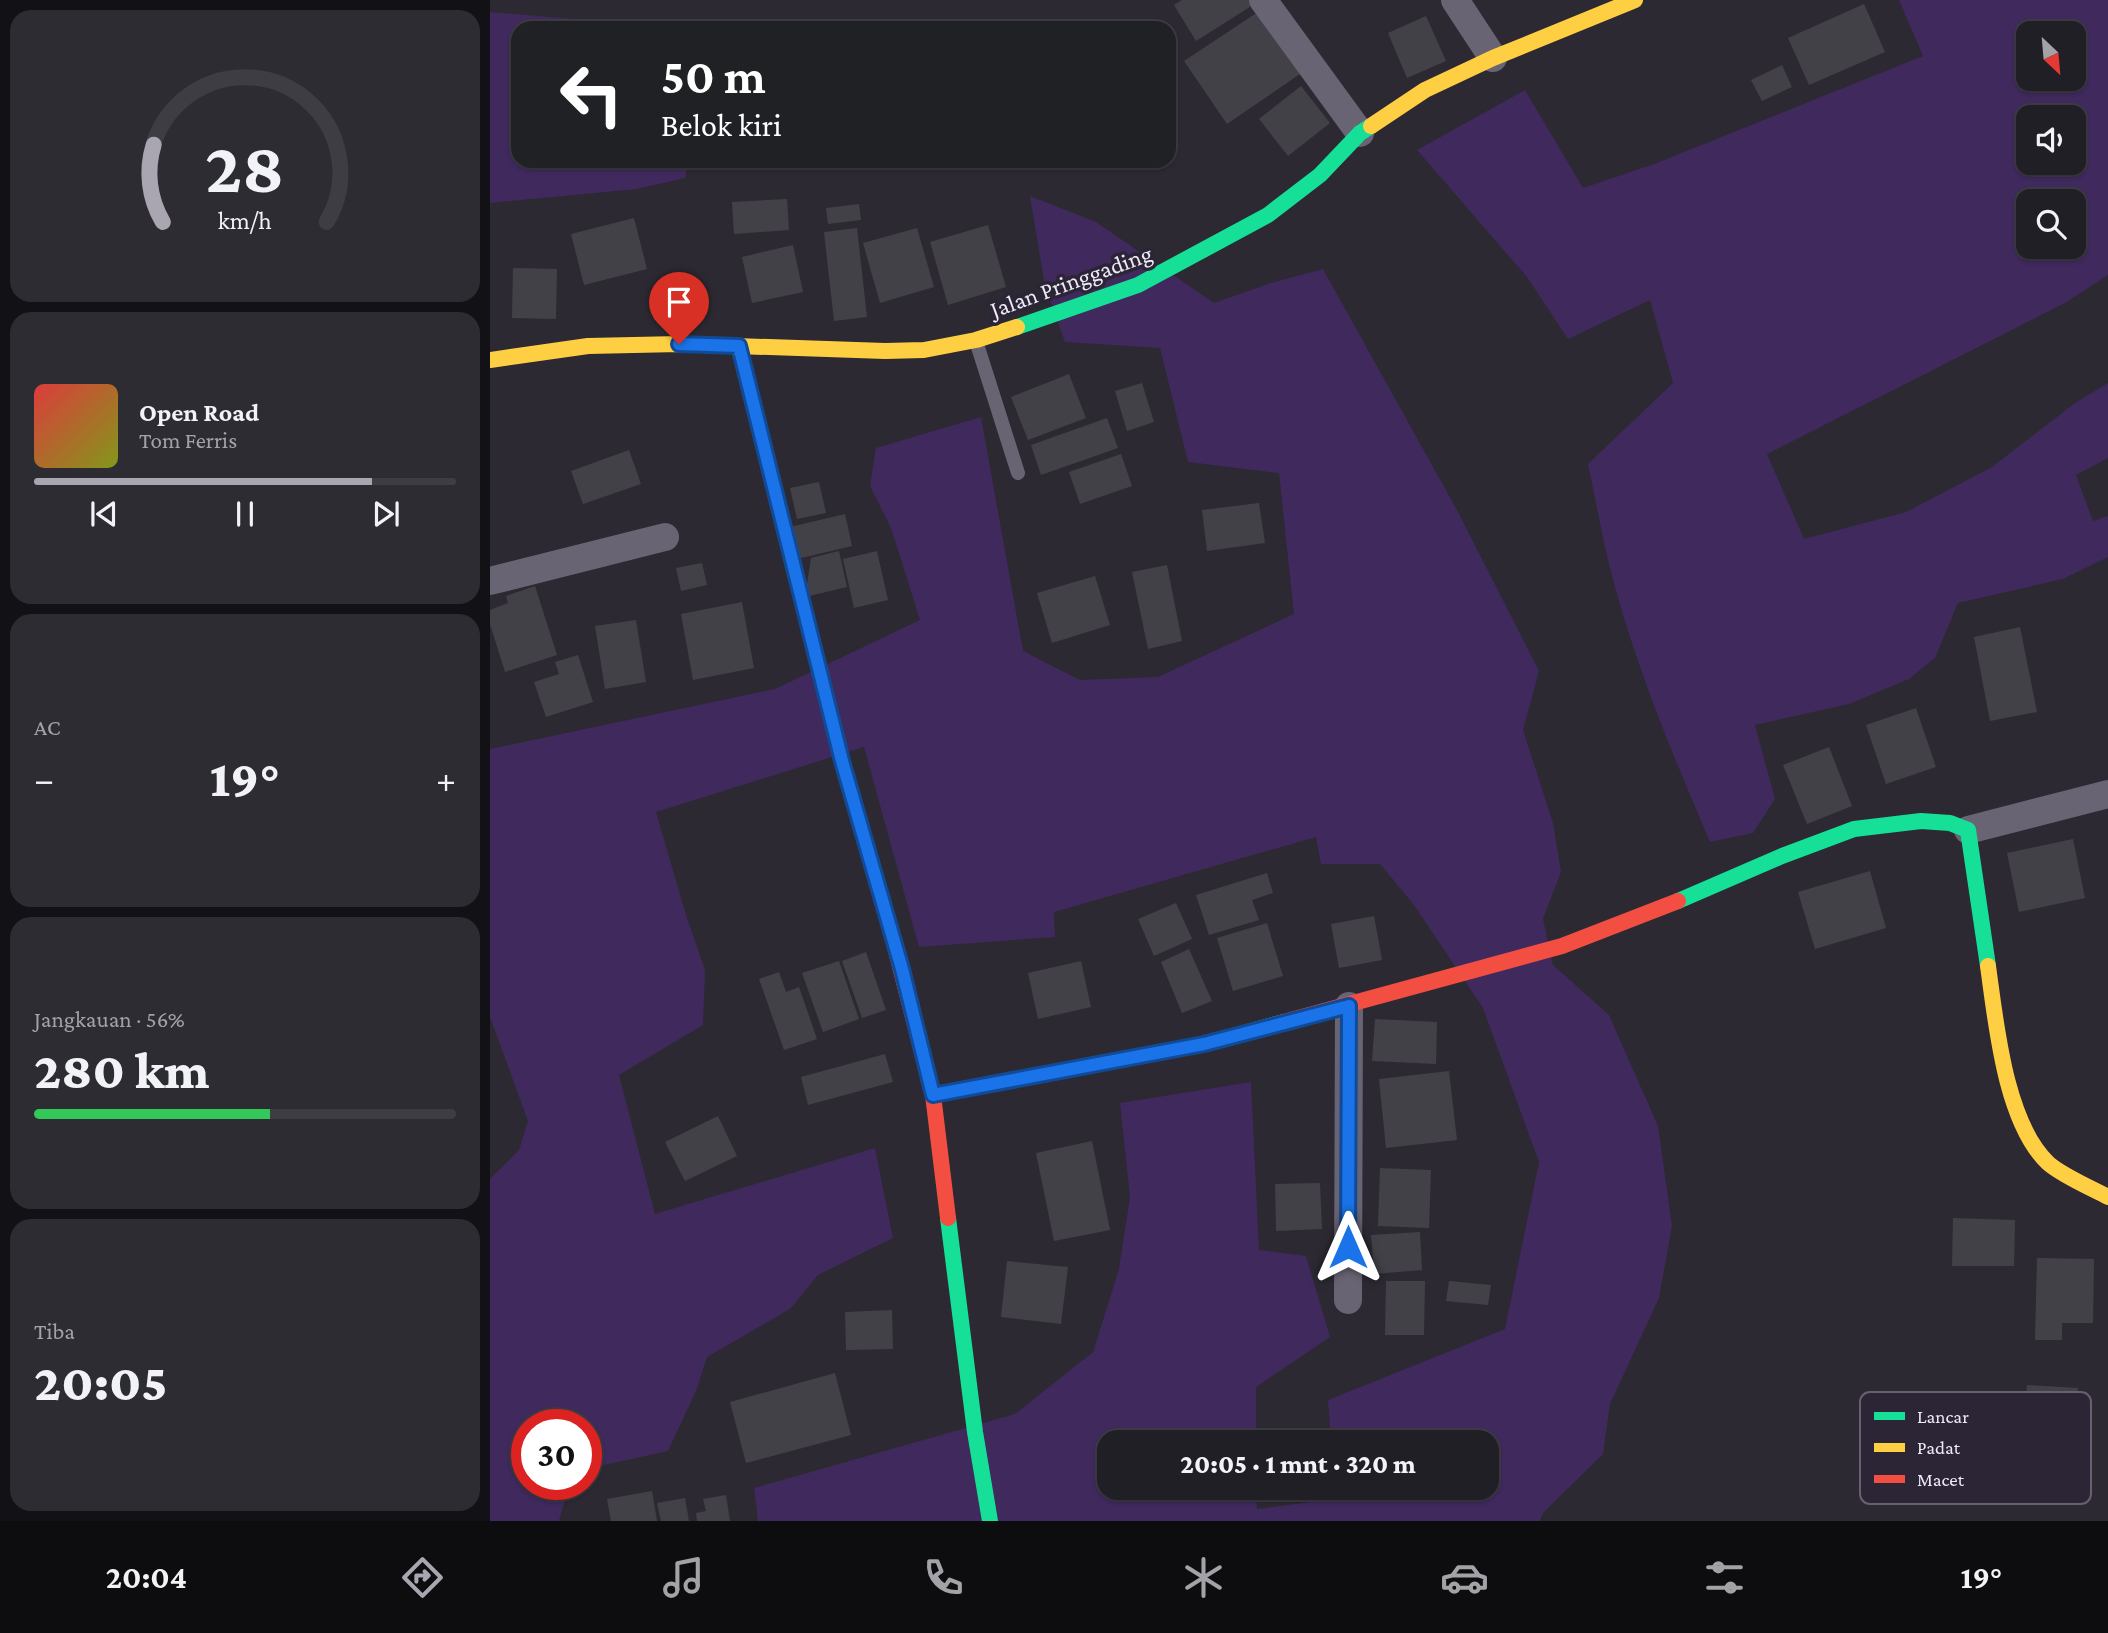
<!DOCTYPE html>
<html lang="id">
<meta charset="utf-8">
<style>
:root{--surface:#211f26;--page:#2d2c32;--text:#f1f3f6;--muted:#a2a2a7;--line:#3e3d43;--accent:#aaa6b1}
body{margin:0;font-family:"Crimson Pro",serif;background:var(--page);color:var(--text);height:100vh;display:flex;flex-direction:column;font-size:26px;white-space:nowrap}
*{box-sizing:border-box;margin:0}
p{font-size:23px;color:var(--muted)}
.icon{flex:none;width:38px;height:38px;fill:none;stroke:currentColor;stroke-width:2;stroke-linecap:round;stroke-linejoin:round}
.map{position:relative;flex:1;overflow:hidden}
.drawer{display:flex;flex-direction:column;gap:10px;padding:10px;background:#121115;width:490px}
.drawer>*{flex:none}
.guide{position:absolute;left:21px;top:21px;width:665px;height:147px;border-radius:21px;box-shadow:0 2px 5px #0004,0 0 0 2px var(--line);background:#202124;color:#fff;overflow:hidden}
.needle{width:46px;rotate:154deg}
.buttons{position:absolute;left:1526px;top:21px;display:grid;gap:14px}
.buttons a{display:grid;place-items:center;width:70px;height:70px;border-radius:14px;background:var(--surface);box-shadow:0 2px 5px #0004,0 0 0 2px var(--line);font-size:35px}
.speed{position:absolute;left:21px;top:1409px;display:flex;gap:14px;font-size:35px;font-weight:700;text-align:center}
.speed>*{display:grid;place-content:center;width:91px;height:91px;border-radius:50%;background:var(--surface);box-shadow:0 2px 5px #0004,0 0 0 2px var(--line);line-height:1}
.speed .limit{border:10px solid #d22;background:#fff;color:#111}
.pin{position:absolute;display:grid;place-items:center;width:60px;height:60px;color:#fff;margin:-72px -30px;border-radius:50% 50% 50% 0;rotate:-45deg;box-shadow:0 0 7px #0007}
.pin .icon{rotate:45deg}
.me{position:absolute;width:77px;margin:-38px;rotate:0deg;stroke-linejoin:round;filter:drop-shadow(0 0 5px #0008)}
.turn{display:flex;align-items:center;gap:24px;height:147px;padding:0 35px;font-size:32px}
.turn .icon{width:91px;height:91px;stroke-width:2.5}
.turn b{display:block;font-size:49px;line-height:60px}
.big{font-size:52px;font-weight:800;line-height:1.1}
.drawer .card{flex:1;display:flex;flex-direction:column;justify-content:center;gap:10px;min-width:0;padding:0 24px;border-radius:21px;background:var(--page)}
.drawer .dial{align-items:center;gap:0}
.dial svg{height:182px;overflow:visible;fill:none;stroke:var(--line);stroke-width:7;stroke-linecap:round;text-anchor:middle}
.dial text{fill:var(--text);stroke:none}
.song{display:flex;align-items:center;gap:21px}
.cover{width:84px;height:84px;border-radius:10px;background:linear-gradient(135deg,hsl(0 70% 55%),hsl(70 70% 35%))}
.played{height:7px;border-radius:4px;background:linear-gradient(90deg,var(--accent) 80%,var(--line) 80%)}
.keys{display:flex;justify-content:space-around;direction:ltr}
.heat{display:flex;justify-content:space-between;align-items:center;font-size:38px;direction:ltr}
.charge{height:10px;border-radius:5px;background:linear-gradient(90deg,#34c759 56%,var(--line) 0)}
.trip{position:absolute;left:607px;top:1430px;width:402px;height:70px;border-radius:21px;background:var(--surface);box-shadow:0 2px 5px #0004,0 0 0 2px var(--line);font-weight:800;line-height:70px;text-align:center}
.tab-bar{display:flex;height:112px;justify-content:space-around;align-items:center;background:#0d0c0f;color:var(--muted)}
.tab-bar .icon{width:49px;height:49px}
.tab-bar .selected{color:var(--accent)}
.tab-bar b{font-size:32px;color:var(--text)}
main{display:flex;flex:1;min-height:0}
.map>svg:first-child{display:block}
.green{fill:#3f295d;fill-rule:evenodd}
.building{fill:#434148}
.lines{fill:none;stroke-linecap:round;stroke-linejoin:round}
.lane{stroke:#686473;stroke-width:14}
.street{stroke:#686473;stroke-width:28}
.fast{stroke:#16e098;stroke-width:16}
.slow{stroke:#ffcf43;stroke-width:16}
.jam{stroke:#f24e42;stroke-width:16}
.route-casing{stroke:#114b97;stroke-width:18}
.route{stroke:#1a73e8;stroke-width:12}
.labels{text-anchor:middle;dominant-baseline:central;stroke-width:7;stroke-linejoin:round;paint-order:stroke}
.street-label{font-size:24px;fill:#eeeaf6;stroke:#2b2536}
.key{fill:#2b2536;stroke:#666070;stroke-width:2}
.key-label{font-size:19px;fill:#eeeaf6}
</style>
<main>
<section class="drawer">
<div class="card dial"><svg viewBox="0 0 100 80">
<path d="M14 69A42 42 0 1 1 86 69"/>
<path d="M14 69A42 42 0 0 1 10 35" stroke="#aaa6b1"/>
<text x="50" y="56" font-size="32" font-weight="700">28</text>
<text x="50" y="72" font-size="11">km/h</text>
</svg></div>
<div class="card">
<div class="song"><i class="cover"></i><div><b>Open Road</b><p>Tom Ferris</p></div></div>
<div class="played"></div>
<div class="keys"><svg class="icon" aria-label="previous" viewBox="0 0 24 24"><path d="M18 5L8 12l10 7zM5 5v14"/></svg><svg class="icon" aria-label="pause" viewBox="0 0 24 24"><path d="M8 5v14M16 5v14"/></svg><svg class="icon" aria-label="next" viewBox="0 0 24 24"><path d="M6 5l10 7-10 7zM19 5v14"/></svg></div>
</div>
<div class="card"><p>AC</p>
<div class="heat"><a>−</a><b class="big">19°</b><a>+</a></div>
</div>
<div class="card"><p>Jangkauan · 56%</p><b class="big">280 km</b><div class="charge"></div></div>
<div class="card"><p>Tiba</p><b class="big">20:05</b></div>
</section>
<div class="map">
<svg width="1618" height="1521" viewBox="0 0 1618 1521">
<rect width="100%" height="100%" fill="#2c2932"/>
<!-- green -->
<g class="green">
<path d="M1409,0h209v275l-43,28 -298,151 37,85 102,-27 86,-45 83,-64 33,-20v75l-32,17 17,46 15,-5v41l-45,22 -105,24 -23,55 -26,21 -60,25 -94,21 20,74 -22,34 -43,9c-39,-91 -77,-182 -101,-278 -8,-33 -14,-67 -21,-100l85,-81 -23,-83 -82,39 -41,-62 -110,-127 108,-60 58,98 71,-24 269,-108zM1584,33v46h-46v-46zM1584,117v46h-46v-46zM1584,201v46h-46v-46z"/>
<polygon points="0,12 120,22 121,28 28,28 28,161 198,161 195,178 147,189 0,203"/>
<polygon points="540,196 606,222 724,303 781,283 833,269 967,510 1049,671 1033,730 1063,823 1071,872 1053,919 1063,965 1119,1015 1168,1126 1182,1226 1169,1298 1120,1404 1113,1454 1053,1513 1050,1521 268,1521 264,1488 525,1414 603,1352 629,1269 640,1197 630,1103 761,1082 769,1250 816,1256 840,1337 766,1387 766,1442 620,1442 620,1488 766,1488 767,1509 845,1499 844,1488 998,1488 998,1442 841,1442 838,1400 1015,1329 1049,1162 993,1008 924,905 890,864 831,864 826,837 564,912 565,937 429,947 374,747 166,812 196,915 215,970 213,1025 129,1075 165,1214 385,1148 403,1238 328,1275 300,1309 217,1357 206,1391 178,1451 96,1469 96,1424 37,1424 37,1484 79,1484 69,1521 0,1521 0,1179 29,1150 38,1121 0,1017 0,749 285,689 430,620 401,528 380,486 386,448 491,417 533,651 590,680 668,677 804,614 789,473 698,462 670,348 575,342 555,286"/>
</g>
<!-- building -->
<g class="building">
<polygon points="692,0 760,0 763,5 706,41 684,5"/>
<polygon points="1374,4 1395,52 1319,85 1298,38"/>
<polygon points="768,12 810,74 737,124 694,61"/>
<polygon points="936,16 956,61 917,78 898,33"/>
<polygon points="1292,65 1302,87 1272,101 1261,80"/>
<polygon points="811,86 840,123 798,156 769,119"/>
<polygon points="332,161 387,161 386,170 331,168"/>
<polygon points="297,199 299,230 244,234 242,202"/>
<polygon points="369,204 371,220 338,224 336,208"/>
<polygon points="144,218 157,269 94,285 81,234"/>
<polygon points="498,225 516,287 458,305 440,242"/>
<polygon points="367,228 377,317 344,321 334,232"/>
<polygon points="427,228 444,287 390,303 373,243"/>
<polygon points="303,245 313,292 262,303 252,257"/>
<polygon points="23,268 67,269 66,319 22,318"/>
<polygon points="579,374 596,418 538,440 521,397"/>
<polygon points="652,383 664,422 637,431 625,391"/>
<polygon points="617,418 628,448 551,475 541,445"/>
<polygon points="139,450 151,484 93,504 81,471"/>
<polygon points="631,454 642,486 590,504 579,472"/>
<polygon points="329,482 336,513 307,519 300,488"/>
<polygon points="769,503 775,543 717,551 712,510"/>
<polygon points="355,514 362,546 307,559 300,527"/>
<polygon points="349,551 357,587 315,597 321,558"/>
<polygon points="387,551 398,600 364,608 353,559"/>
<polygon points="212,563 217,585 191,591 186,568"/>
<polygon points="677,565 692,641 658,649 642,572"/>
<polygon points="605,576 620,625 562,643 547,593"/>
<polygon points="45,586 67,655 15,672 0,624 0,610 18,603 16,596"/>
<polygon points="252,602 264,668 203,680 191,614"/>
<polygon points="146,620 156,682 115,689 105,626"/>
<polygon points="1530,627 1547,712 1500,721 1484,637"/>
<polygon points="88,655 103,702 56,717 44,682 69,674 65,662"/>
<polygon points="1426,708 1446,767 1396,784 1376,725"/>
<polygon points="1339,747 1362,806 1317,824 1293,765"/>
<polygon points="1583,839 1595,898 1529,912 1517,853"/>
<polygon points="1380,871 1396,928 1325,949 1308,892"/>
<polygon points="777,873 783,893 762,900 769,920 719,935 706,895"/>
<polygon points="686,903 702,939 664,956 648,919"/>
<polygon points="884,916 892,960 849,968 841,924"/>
<polygon points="777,923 793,976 743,991 727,938"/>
<polygon points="699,949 722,1001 692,1013 671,962"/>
<polygon points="376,952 396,1010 372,1018 352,961"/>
<polygon points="349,961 369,1019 333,1032 312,973"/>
<polygon points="591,961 601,1007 548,1019 538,973"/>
<polygon points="289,972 296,992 309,987 327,1039 294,1050 269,979"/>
<polygon points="885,1019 947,1022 946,1064 882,1061"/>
<polygon points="395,1054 403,1082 318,1105 311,1077"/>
<polygon points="959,1071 967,1140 896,1148 889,1079"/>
<polygon points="228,1116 247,1156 195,1181 175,1142"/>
<polygon points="602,1141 620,1230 564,1241 546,1153"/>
<polygon points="890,1168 941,1170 939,1228 888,1226"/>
<polygon points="830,1183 832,1229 786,1231 785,1184"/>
<polygon points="1463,1218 1525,1220 1524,1266 1462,1266"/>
<polygon points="930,1232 932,1270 884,1274 881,1235"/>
<polygon points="1547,1258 1604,1259 1603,1323 1572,1323 1572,1340 1545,1340"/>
<polygon points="517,1261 578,1267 571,1324 511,1317"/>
<polygon points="896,1281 935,1281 934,1335 895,1335"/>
<polygon points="959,1281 1001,1285 998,1305 956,1301"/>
<polygon points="402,1310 403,1349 356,1350 355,1312"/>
<polygon points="345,1373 361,1435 256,1463 240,1402"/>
<polygon points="1537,1385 1588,1388 1585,1427 1534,1424"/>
<polygon points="800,1432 818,1433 818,1442 800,1442"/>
<polygon points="162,1491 167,1521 121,1521 117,1499"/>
<polygon points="236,1495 240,1521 207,1521 206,1513 216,1511 213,1499"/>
<polygon points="195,1498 199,1521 171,1521 167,1503"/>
</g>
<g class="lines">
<!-- lane -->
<polyline class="lane" points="486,341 528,473"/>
<!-- street -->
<g class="street">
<polyline points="773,0 870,133"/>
<polyline points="965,0 1003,58"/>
<polyline points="0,581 175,537"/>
<polyline points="1478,830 1618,794"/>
<polyline points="858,1300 859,1006"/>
</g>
<!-- fast -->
<g class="fast">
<polyline points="527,327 648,285 778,215 830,175 870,133 881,126"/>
<polyline points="1188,901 1292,856 1364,829 1431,821 1460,823 1478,830 1498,966"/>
<polyline points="443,1095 714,1044 794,1022"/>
<polyline points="458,1218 485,1432 500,1521"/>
</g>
<!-- slow -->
<g class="slow">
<polyline points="881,126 935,90 1003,58 1145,0"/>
<polyline points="249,346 352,761 402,935"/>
<polyline points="0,360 98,346 189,344 395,351 434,350 486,340 527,327"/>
<path d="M1498,966c8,57 17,156 60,197 13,12 43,25 60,34"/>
</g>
<!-- jam -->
<g class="jam">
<polyline points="402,935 443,1095 458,1218"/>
<polyline points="794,1022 1072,946 1188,901"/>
</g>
</g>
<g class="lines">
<defs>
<polyline id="route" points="189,344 249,346 352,761 412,969 443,1095 714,1044 859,1006 858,1247"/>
</defs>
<!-- route casing -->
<use href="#route" class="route-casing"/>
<!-- route -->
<use href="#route" class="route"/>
</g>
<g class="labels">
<!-- street labels -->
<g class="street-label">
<text transform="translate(581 281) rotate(-20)">Jalan Pringgading</text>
</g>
</g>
<!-- legend -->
<rect x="1370" y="1392" width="231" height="112" rx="10" class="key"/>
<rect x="1384" y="1412" width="31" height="8" fill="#16e098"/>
<rect x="1384" y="1443" width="31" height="9" fill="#ffcf43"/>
<rect x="1384" y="1475" width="31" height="8" fill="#f24e42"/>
<g class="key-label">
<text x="1427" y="1423">Lancar</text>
<text x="1427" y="1454">Padat</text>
<text x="1427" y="1486">Macet</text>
</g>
</svg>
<div class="buttons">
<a><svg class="needle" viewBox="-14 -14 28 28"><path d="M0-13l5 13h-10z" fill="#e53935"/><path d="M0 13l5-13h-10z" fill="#a2a2a7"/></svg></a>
<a><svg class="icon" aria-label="sound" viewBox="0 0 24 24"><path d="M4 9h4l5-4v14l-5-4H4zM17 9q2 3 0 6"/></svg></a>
<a><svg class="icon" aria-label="search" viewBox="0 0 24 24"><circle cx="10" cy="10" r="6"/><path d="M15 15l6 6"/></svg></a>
</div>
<div class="speed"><div class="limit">30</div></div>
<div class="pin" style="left:189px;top:344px;background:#d93025"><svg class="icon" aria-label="arrive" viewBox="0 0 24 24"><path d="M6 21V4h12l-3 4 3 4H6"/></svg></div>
<svg class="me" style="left:858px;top:1247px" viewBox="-20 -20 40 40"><path d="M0-17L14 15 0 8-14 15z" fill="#1a73e8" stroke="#fff" stroke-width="4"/></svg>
<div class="trip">20:05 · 1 mnt · 320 m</div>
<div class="guide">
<div class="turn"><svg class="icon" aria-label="left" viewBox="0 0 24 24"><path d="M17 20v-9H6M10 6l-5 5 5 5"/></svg><div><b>50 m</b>Belok kiri</div></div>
</div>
</div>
</main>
<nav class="tab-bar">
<b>20:04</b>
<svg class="icon selected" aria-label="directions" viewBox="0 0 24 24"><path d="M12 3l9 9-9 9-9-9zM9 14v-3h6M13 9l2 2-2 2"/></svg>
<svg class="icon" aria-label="music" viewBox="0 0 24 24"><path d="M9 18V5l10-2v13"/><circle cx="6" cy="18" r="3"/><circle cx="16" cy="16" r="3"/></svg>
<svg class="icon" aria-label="phone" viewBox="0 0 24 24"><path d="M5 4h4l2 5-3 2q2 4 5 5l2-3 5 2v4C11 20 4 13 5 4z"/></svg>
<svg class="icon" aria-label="climate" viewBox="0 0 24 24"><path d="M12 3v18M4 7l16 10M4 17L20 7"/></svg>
<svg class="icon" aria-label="car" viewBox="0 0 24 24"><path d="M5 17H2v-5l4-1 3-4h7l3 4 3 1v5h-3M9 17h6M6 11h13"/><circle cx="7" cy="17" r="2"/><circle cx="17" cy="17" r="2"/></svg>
<svg class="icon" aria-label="filters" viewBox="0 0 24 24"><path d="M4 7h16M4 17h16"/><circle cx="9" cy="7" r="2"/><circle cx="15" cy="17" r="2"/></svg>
<b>19°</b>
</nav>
